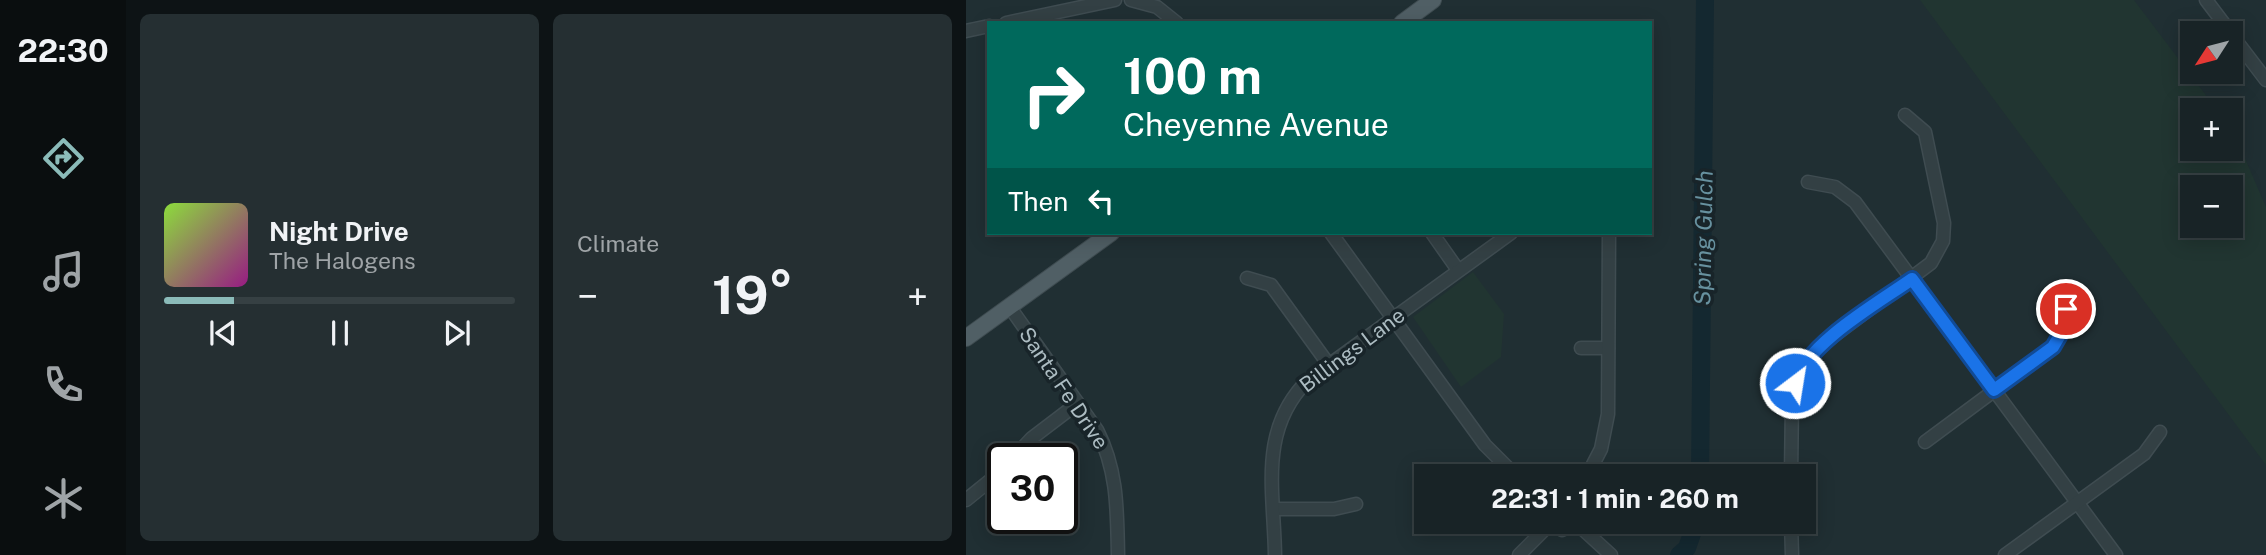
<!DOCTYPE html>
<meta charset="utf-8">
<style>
:root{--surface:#182326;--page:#252f32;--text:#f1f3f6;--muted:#9fa4a7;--line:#364043;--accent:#8bbbb9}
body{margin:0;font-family:"Public Sans",sans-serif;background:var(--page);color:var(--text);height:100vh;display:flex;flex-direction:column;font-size:26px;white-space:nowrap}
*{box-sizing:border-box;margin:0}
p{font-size:23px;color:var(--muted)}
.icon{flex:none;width:38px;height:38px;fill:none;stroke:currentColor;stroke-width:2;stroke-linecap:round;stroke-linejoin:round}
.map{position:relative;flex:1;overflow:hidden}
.sheet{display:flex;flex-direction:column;gap:14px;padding:14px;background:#0d1315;width:840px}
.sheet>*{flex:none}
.top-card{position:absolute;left:21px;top:21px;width:665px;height:214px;border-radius:0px;box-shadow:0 4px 18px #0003,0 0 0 2px var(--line);background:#00695c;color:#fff;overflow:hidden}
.needle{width:46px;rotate:234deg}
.tools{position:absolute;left:1214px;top:21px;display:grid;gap:14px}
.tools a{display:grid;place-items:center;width:63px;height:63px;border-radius:0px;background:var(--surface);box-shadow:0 4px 18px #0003,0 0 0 2px var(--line);font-size:35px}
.speed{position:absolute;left:21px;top:443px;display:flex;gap:14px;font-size:35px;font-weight:700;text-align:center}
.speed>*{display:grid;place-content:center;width:91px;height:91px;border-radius:50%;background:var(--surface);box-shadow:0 4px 18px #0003,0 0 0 2px var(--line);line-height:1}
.speed .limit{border:4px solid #111;border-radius:10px;background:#fff;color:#111}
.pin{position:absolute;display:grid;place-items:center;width:60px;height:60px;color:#fff;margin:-30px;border:4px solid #fff;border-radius:50%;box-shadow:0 2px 7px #0007}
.me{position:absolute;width:77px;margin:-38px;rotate:31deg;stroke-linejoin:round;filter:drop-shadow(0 0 5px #0008)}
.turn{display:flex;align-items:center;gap:24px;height:147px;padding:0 21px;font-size:32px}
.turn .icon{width:91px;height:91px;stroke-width:2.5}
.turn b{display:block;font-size:49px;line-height:60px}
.then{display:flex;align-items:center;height:66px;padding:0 21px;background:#0003;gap:14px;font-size:26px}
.big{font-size:52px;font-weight:700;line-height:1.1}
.sheet .tile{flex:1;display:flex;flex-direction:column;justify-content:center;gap:10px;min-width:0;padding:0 24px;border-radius:10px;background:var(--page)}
.song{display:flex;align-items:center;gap:21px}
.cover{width:84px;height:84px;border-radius:10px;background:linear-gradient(135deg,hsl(90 70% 55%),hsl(310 70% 35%))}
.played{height:7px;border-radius:4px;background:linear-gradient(90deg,var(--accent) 20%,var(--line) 20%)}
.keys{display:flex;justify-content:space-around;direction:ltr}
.heat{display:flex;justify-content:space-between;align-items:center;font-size:38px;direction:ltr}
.sheet .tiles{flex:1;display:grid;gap:14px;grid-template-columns:repeat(2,1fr)}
.trip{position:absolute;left:448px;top:464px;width:402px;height:70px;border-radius:0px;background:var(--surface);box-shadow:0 4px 18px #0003,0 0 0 2px var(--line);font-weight:700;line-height:70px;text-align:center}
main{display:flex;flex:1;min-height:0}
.dock{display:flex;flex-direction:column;width:126px;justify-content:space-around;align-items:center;background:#0a0e0f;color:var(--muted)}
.dock .icon{width:49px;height:49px}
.dock .active{color:var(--accent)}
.dock b{font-size:32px;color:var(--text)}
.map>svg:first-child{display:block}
.green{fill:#213531;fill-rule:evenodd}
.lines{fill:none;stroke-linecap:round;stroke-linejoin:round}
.river{stroke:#142830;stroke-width:18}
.minor-casing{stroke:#3f4c51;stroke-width:15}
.major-casing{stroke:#3f4c51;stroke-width:18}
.minor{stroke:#334044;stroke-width:12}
.major{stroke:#505f65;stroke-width:16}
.route-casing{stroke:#114b97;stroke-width:18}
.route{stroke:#1a73e8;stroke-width:12}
.labels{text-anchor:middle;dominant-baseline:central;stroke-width:7;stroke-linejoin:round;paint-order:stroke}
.street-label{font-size:21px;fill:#acbcc2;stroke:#182429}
.water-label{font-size:23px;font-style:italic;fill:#67919f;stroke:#182429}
</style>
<main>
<nav class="dock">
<b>22:30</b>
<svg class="icon active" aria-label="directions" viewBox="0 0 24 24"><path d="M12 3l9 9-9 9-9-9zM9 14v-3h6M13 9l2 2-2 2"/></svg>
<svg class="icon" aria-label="music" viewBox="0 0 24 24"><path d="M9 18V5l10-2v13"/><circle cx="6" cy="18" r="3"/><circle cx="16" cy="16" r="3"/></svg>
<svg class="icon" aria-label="phone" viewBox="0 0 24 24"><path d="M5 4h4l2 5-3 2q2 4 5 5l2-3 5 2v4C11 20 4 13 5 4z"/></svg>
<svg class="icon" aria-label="climate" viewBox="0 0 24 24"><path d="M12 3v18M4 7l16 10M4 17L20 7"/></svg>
</nav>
<section class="sheet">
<div class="tiles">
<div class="tile">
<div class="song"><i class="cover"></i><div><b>Night Drive</b><p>The Halogens</p></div></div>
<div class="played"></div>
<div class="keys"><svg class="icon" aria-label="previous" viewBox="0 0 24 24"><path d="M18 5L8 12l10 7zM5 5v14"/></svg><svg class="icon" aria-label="pause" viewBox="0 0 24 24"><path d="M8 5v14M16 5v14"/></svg><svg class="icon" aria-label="next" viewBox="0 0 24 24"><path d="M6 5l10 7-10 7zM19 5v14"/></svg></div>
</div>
<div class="tile"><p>Climate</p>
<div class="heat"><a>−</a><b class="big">19°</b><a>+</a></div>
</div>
</div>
</section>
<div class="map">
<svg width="1300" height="555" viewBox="0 0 1300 555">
<rect width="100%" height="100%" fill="#202f33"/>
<!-- green -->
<g class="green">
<path d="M954,0h214l83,110h-24v39h38v-19l3,3 32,74v258zM1227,187h38v39h-38z"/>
<polygon points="507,272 538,314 535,357 495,387 447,317"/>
</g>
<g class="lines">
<!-- river -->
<g class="river">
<polyline points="734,476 739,0"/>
<polyline points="713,555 721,548 730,522"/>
</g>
<defs>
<g id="minor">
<polyline points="165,0 191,7 211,23"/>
<polyline points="1240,0 1265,33"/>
<polyline points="40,23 149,0"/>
<polyline points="0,31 23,26"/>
<polyline points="1265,34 1300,80"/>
<polyline points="842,182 869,187 889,202 1150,555"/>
<polyline points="365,233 519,445 550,476"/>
<polyline points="466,233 492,270"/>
<polyline points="281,278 305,285 363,365"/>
<path d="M43,306l88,124c21,41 20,81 21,125"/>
<polyline points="615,348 642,348"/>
<polyline points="959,442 1087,347 1094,335 1100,309"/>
<polyline points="47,458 66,438 112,403"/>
<polyline points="621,476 635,449 642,414 643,233"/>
<polyline points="825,476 826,401 835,369 857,344 965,263 977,241 978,223 959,132 939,115"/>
<polyline points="0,500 37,470"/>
<polyline points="308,509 368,509 390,504"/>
<polyline points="581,522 596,530 610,522"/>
<polyline points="609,522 645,555"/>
<polyline points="825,522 826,555"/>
<path d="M309,555c-1,-65 -17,-125 33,-175l203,-147"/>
<polyline points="553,555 583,525"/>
<polyline points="1039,555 1178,454 1194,432"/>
</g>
<g id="major">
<polyline points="436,23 467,0"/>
<polyline points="0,338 145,233"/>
</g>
</defs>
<!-- minor casing -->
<use href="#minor" class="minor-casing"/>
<!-- major casing -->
<use href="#major" class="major-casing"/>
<!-- minor -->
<use href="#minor" class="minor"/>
<!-- major -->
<use href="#major" class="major"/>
</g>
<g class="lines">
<defs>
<path id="route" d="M829,383c12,-40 83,-80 117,-104l82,111 59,-43 7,-12 6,-26"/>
</defs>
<!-- route casing -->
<use href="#route" class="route-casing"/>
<!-- route -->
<use href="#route" class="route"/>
</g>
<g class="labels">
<!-- street labels -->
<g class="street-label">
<text transform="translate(386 350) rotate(-37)">Billings Lane</text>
<text transform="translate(98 388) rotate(56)">Santa Fe Drive</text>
</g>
<!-- water labels -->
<g class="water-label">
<text transform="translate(737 238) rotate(-89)">Spring Gulch</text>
</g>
</g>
</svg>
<div class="tools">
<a><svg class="needle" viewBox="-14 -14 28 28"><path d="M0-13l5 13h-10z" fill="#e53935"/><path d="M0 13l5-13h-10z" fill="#9fa4a7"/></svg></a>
<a>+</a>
<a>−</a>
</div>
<div class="speed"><div class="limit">30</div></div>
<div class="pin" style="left:1100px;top:309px;background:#d93025"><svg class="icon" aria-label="arrive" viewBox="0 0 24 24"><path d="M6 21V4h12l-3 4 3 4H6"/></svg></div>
<svg class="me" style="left:829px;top:383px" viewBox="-20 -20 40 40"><circle r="17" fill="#1a73e8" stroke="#fff" stroke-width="3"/><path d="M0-11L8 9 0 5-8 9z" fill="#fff"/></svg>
<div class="trip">22:31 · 1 min · 260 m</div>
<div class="top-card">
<div class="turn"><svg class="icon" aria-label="right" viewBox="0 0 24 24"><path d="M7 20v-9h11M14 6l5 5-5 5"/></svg><div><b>100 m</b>Cheyenne Avenue</div></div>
<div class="then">Then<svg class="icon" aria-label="left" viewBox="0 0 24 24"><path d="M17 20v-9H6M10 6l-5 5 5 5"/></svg></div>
</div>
</div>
</main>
